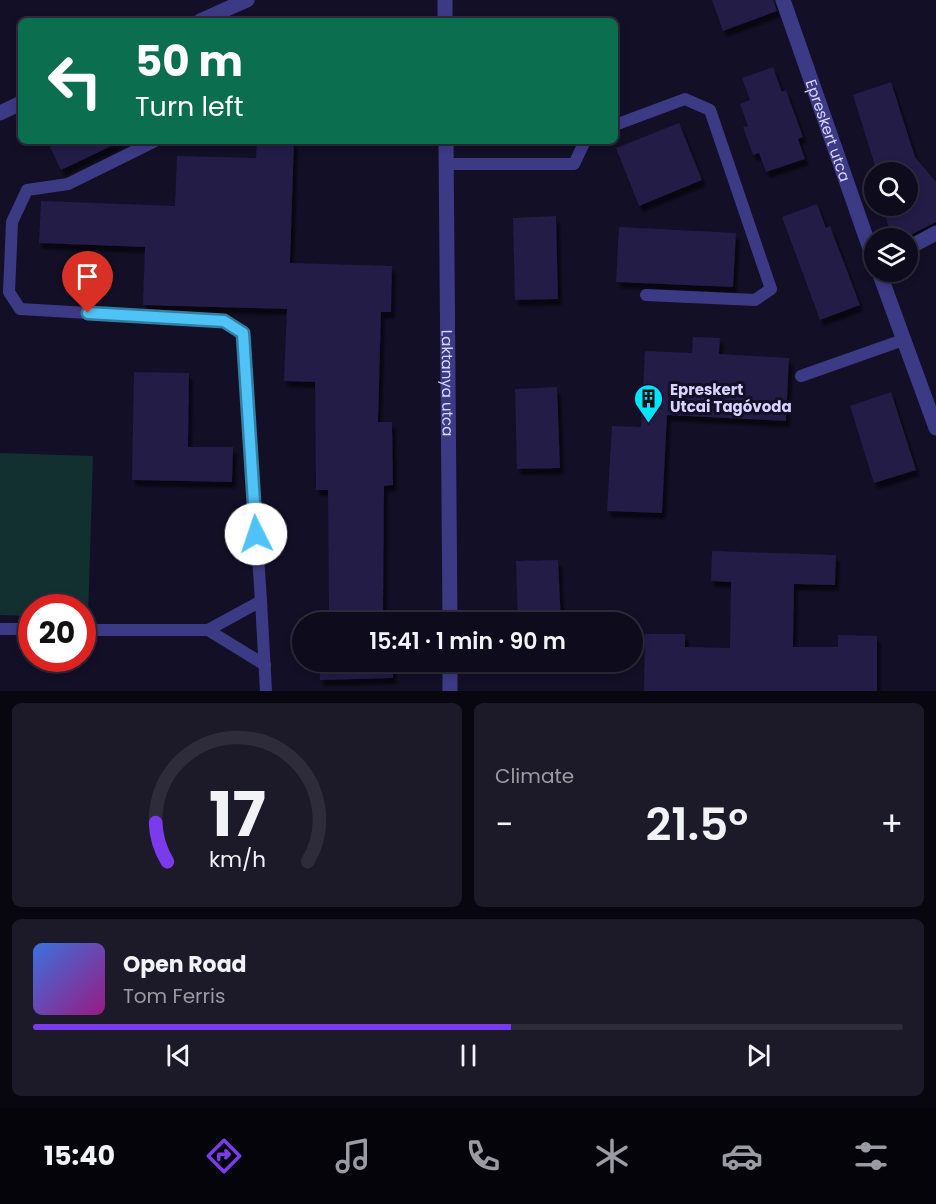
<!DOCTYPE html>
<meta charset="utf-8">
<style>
:root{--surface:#0e0b1c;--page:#1c1929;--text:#f1f3f6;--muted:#9b9ba3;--line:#2e2b3b;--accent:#7c3aed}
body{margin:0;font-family:Poppins,sans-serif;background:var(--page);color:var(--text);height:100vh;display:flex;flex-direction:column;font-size:22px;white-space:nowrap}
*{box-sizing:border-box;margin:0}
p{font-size:20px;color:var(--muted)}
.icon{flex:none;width:33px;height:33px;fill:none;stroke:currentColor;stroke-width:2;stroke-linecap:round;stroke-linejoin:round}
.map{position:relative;height:691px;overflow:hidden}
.panel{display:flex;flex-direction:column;gap:12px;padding:12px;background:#08060f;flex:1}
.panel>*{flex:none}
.hud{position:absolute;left:18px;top:18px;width:600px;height:126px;border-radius:9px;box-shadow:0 3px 9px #0003,0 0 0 2px var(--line);background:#0b6e4f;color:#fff;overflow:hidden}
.tools{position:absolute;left:864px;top:162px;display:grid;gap:12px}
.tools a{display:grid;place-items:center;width:54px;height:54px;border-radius:50%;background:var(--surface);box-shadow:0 3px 9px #0003,0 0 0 2px var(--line);font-size:30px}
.speed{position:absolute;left:18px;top:594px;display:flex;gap:12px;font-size:30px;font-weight:700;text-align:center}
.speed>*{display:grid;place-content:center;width:78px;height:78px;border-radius:50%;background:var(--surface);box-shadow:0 3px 9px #0003,0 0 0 2px var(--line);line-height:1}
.speed .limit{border:9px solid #d22;background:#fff;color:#111}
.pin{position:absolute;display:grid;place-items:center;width:51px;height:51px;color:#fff;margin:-62px -26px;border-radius:50% 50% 50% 0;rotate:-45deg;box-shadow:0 0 6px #0007}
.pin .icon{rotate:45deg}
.me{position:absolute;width:66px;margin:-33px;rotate:356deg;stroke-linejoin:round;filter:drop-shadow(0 0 4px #0008)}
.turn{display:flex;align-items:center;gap:21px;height:126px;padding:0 18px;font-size:27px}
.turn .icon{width:78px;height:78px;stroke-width:2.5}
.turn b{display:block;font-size:42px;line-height:51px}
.big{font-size:45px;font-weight:600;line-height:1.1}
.panel .tile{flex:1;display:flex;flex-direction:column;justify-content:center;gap:9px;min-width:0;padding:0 21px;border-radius:9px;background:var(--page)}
.panel .dial{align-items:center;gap:0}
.dial svg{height:156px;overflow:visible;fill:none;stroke:var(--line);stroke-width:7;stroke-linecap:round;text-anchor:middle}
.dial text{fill:var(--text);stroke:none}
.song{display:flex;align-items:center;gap:18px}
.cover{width:72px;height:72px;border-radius:9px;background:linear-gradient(135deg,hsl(220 70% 55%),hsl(310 70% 35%))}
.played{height:6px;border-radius:3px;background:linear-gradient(90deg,var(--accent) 55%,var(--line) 55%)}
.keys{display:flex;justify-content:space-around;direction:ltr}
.heat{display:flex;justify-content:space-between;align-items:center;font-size:33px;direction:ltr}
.panel .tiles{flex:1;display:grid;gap:12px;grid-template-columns:1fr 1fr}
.tile:last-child{grid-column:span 2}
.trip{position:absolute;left:292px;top:612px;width:351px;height:60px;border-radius:30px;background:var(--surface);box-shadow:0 3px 9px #0003,0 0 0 2px var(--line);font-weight:600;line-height:60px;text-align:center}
.tabs{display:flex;height:96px;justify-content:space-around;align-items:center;background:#06040b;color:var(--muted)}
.tabs .icon{width:42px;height:42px}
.tabs .on{color:var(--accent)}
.tabs b{font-size:27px;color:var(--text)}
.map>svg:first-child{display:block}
.green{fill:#12302f}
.building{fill:#241b47;filter:url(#shadow)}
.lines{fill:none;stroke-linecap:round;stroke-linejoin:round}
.lane{stroke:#3d3a85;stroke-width:12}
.street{stroke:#3d3a85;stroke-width:15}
.route-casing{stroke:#337fa1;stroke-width:15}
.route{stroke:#4fc3f7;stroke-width:10}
.labels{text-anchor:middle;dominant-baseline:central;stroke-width:6;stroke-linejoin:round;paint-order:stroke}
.street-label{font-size:15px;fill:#d9d4ff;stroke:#130f26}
.poi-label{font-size:15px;font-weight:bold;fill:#d9d4ff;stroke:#130f26;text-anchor:start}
</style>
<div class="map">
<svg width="936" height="691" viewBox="0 0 936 691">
<defs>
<filter id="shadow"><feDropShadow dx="3.5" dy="6" stdDeviation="1.5" flood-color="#0009"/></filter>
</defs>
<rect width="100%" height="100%" fill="#130f26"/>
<!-- green -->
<polygon class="green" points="0,453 93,456 88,617 83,617 82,608 32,608 31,616 0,615"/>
<!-- building -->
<g class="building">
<polygon points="712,0 773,0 777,11 723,31"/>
<polygon points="773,67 782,92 786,90 803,137 798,139 805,159 766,172 759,153 753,155 743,127 748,126 740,104 750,100 742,78"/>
<polygon points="891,82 915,157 936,182 936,222 905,238 890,231 882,206 908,206 908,172 877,172 853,95"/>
<polygon points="679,123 702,180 639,206 616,148"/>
<polygon points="47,141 122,141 61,170"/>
<polygon points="257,141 294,141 290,263 392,266 391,312 381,312 378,422 392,422 393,485 384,486 383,621 392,621 392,622 320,622 319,619 329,619 328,490 316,490 315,382 284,381 287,309 143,305 145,247 39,243 41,201 175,206 177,156 256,158"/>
<polygon points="817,204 826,228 830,226 860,305 820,320 782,217"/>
<polygon points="556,216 558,299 515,300 513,218"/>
<polygon points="619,227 736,233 733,287 616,282"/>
<polygon points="693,337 720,338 719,354 789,358 786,421 667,415 662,513 607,511 612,426 641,427 645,351 692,353"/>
<polygon points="134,372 189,373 188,447 233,447 232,482 132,480"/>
<polygon points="557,387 560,468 517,469 515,389"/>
<polygon points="891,392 916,470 874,483 850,406"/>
<polygon points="712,551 836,555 835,585 794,584 793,647 838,647 838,635 877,636 877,691 644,691 645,634 685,634 685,647 730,648 731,582 711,581"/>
<polygon points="558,560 561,622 518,622 516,561"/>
<polygon points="320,662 393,662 393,678 320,680"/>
</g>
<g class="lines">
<!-- lane -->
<g class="lane">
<polyline points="615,125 685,99 710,110 771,289 755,300 646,295"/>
<polyline points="446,164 574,164 585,141"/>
<polyline points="801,376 903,340"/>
<polyline points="261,601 266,691"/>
<polyline points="0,629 32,629"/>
<polyline points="82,630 208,630 261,601 243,333 224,321 20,309 9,292 12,222 27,190 68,184 155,141"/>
<polyline points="208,630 265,665"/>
</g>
<!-- street -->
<g class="street">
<polyline points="445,0 445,21"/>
<path id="s1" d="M783,0l91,260"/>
<polyline points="200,21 247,0"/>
<polyline points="0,113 21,103"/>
<path id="s2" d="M446,141l4,481"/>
<polyline points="908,248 936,233"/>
<polyline points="879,272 936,428"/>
<polyline points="450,662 450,691"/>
</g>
</g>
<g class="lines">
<defs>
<polyline id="route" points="88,313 224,321 243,333 256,534"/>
</defs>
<!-- route casing -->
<use href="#route" class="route-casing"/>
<!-- route -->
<use href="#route" class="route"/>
</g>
<!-- icons -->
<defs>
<symbol id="building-pin" viewBox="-11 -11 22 30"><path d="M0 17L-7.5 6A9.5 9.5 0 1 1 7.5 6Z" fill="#00e5ff" stroke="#130f26"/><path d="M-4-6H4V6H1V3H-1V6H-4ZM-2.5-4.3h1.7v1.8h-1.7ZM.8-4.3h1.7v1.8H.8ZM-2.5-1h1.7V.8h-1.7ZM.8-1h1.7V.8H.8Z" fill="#111"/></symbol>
</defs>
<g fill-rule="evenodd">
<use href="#building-pin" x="632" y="382" width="33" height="45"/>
</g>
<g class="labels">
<!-- street labels -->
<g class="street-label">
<text stroke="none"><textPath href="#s1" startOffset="138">Epreskert utca</textPath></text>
<text stroke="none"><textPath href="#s2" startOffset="242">Laktanya utca</textPath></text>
</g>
<!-- poi labels -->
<g class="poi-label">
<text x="670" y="389">Epreskert<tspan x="670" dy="17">Utcai Tagóvoda</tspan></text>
</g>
</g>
</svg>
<div class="tools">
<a><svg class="icon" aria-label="search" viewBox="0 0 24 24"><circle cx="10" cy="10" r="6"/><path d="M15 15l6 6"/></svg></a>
<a><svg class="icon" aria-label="layers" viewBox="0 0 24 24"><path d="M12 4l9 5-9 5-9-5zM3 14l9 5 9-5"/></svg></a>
</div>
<div class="speed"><div class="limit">20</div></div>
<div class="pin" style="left:88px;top:313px;background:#d93025"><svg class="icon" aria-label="arrive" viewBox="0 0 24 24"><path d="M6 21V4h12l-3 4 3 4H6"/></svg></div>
<svg class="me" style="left:256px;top:534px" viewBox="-20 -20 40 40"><circle r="19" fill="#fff"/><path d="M0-13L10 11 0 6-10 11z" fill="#4fc3f7"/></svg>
<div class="trip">15:41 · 1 min · 90 m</div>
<div class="hud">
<div class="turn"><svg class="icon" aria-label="left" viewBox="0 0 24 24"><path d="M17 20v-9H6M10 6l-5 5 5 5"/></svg><div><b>50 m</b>Turn left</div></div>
</div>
</div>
<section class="panel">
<div class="tiles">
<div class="tile dial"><svg viewBox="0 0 100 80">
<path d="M14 69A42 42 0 1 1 86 69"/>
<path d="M14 69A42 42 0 0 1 8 49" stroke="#7c3aed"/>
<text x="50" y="56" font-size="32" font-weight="700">17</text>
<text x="50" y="72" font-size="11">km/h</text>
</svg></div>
<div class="tile"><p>Climate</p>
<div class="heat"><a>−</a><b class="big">21.5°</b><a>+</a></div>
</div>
<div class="tile">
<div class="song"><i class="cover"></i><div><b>Open Road</b><p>Tom Ferris</p></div></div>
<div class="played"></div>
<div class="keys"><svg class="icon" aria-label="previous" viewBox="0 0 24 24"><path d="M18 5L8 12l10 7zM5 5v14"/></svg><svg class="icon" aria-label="pause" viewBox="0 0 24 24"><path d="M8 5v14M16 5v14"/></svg><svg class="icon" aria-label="next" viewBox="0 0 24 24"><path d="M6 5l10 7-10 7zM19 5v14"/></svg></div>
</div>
</div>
</section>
<nav class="tabs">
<b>15:40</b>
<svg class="icon on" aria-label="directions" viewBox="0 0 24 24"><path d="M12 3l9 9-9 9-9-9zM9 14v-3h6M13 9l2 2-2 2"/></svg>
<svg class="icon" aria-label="music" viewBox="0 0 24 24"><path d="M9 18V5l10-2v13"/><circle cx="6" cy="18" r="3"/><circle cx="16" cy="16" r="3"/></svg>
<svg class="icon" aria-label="phone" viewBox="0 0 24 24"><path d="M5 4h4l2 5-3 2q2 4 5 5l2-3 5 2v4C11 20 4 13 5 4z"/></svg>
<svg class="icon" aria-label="climate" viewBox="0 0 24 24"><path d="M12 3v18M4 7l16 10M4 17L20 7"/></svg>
<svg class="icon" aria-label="car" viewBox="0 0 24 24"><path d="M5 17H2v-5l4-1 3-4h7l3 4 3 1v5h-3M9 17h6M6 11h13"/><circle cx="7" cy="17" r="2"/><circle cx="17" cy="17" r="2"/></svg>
<svg class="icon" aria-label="filters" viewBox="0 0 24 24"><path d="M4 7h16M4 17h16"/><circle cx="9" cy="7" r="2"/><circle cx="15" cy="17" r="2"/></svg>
</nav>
